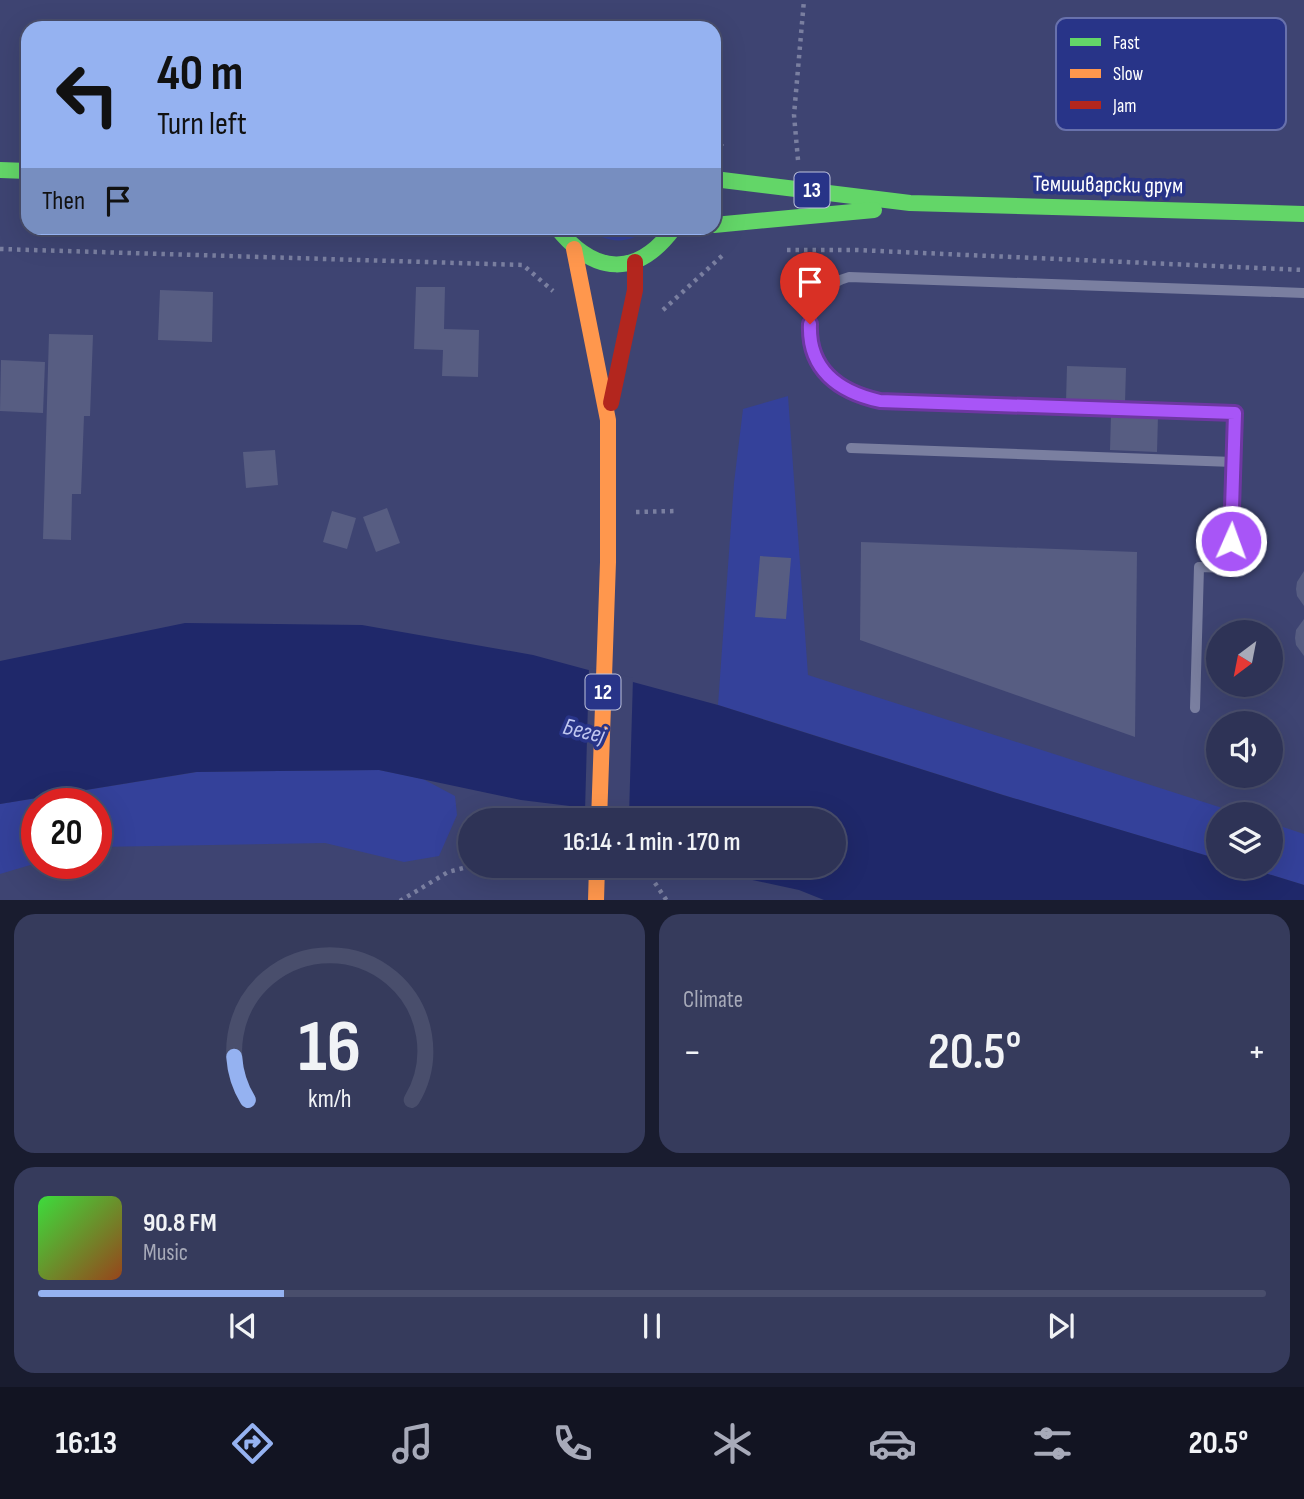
<!DOCTYPE html>
<meta charset="utf-8">
<style>
:root{--surface:#2e3356;--page:#363b5c;--text:#f1f3f6;--muted:#a7aab9;--line:#494e6c;--accent:#95b2f1}
body{margin:0;font-family:"Sofia Sans Condensed",sans-serif;background:var(--page);color:var(--text);height:100vh;display:flex;flex-direction:column;font-size:26px;white-space:nowrap}
*{box-sizing:border-box;margin:0}
p{font-size:23px;color:var(--muted)}
.icon{flex:none;width:38px;height:38px;fill:none;stroke:currentColor;stroke-width:2;stroke-linecap:round;stroke-linejoin:round}
.map{position:relative;height:900px;overflow:hidden}
.panel{display:flex;flex-direction:column;gap:14px;padding:14px;background:#191c2f;flex:1}
.panel>*{flex:none}
.guide{position:absolute;left:21px;top:21px;width:700px;height:214px;border-radius:21px;box-shadow:0 7px 28px #0002,0 0 0 2px var(--line);background:#95b2f1;color:#111;overflow:hidden}
.needle{width:46px;rotate:212deg}
.fabs{position:absolute;left:1206px;top:620px;display:grid;gap:14px}
.fabs a{display:grid;place-items:center;width:77px;height:77px;border-radius:50%;background:var(--surface);box-shadow:0 7px 28px #0002,0 0 0 2px var(--line);font-size:35px}
.speed{position:absolute;left:21px;top:788px;display:flex;gap:14px;font-size:35px;font-weight:700;text-align:center}
.speed>*{display:grid;place-content:center;width:91px;height:91px;border-radius:50%;background:var(--surface);box-shadow:0 7px 28px #0002,0 0 0 2px var(--line);line-height:1}
.speed .limit{border:10px solid #d22;background:#fff;color:#111}
.pin{position:absolute;display:grid;place-items:center;width:60px;height:60px;color:#fff;margin:-72px -30px;border-radius:50% 50% 50% 0;rotate:-45deg;box-shadow:0 0 7px #0007}
.pin .icon{rotate:45deg}
.me{position:absolute;width:77px;margin:-38px;rotate:2deg;stroke-linejoin:round;filter:drop-shadow(0 0 5px #0008)}
.turn{display:flex;align-items:center;gap:24px;height:147px;padding:0 21px;font-size:32px}
.turn .icon{width:91px;height:91px;stroke-width:2.5}
.turn b{display:block;font-size:49px;line-height:60px}
.then{display:flex;align-items:center;height:66px;padding:0 21px;background:#0003;gap:14px;font-size:26px}
.big{font-size:52px;font-weight:600;line-height:1.1}
.panel .card{flex:1;display:flex;flex-direction:column;justify-content:center;gap:10px;min-width:0;padding:0 24px;border-radius:21px;background:var(--page)}
.panel .dial{align-items:center;gap:0}
.dial svg{height:182px;overflow:visible;fill:none;stroke:var(--line);stroke-width:7;stroke-linecap:round;text-anchor:middle}
.dial text{fill:var(--text);stroke:none}
.song{display:flex;align-items:center;gap:21px}
.cover{width:84px;height:84px;border-radius:10px;background:linear-gradient(135deg,hsl(120 70% 55%),hsl(20 70% 35%))}
.played{height:7px;border-radius:4px;background:linear-gradient(90deg,var(--accent) 20%,var(--line) 20%)}
.keys{display:flex;justify-content:space-around;direction:ltr}
.heat{display:flex;justify-content:space-between;align-items:center;font-size:38px;direction:ltr}
.panel .tiles{flex:1;display:grid;gap:14px;grid-template-columns:1fr 1fr}
.card:last-child{grid-column:span 2}
.trip{position:absolute;left:458px;top:808px;width:388px;height:70px;border-radius:35px;background:var(--surface);box-shadow:0 7px 28px #0002,0 0 0 2px var(--line);font-weight:600;line-height:70px;text-align:center}
.dock{display:flex;height:112px;justify-content:space-around;align-items:center;background:#121422;color:var(--muted)}
.dock .icon{width:49px;height:49px}
.dock .selected{color:var(--accent)}
.dock b{font-size:32px;color:var(--text)}
.map>svg:first-child{display:block}
.green{fill:#34419a}
.water{fill:#1f286a}
.pier{fill:#3e4472}
.building{fill:#575d82}
.lines{fill:none;stroke-linecap:round;stroke-linejoin:round}
.path{stroke:#7a7fa0;stroke-width:4.5;stroke-dasharray:3.5 5;stroke-linecap:butt}
.lane{stroke:#7a7fa0;stroke-width:10}
.fast{stroke:#63d668;stroke-width:16}
.slow{stroke:#ff974d;stroke-width:16}
.jam{stroke:#b3261e;stroke-width:16}
.route-casing{stroke:#6d37a1;stroke-width:18}
.route{stroke:#a855f7;stroke-width:12}
.labels{text-anchor:middle;dominant-baseline:central;stroke-width:7;stroke-linejoin:round;paint-order:stroke}
.shield{fill:#283488;stroke:#bec2db;stroke-width:2}
.shield-label{font-size:21px;font-weight:bold;fill:#fff}
.street-label{font-size:23px;fill:#fff;stroke:#283488}
.water-label{font-size:24px;font-style:italic;fill:#c0c7f0;stroke:#283488}
.key{fill:#283488;stroke:#6871ac;stroke-width:2}
.key-label{font-size:19px;fill:#fff}
</style>
<div class="map">
<svg width="1304" height="901" viewBox="0 0 1304 901">
<rect width="100%" height="100%" fill="#3e4472"/>
<!-- green -->
<g class="green">
<path d="M587,228h62c-19,17 -43,16 -62,0z"/>
<polygon points="788,396 808,675 1241,814 1218,814 1218,859 1013,798 718,705 734,483 743,409"/>
<polygon points="379,770 423,779 455,796 457,815 439,856 404,862 325,843 96,847 96,803 37,803 37,863 0,874 0,804 197,772"/>
<polygon points="1271,823 1304,834 1304,885 1242,866 1270,866"/>
</g>
<!-- water -->
<polygon class="water" points="185,623 362,625 533,655 718,705 1003,795 1218,859 1218,866 1242,866 1304,885 1304,900 824,900 799,890 729,875 718,866 835,866 835,821 664,821 659,817 521,800 379,770 196,772 0,804 0,661"/>
<!-- pier -->
<polygon class="pier" points="589,667 633,678 629,816 585,811"/>
<!-- building -->
<g class="building">
<polygon points="416,287 445,287 444,329 479,330 478,377 442,376 443,350 414,349"/>
<polygon points="160,290 213,292 212,342 158,340"/>
<polygon points="49,334 93,335 90,416 84,416 81,494 72,494 71,540 43,539"/>
<polygon points="1,360 45,362 43,413 0,411"/>
<polygon points="1067,366 1126,368 1125,403 1066,402"/>
<polygon points="1111,415 1158,416 1157,452 1110,450"/>
<polygon points="275,450 278,485 246,488 243,452"/>
<polygon points="387,508 400,543 376,552 363,517"/>
<polygon points="332,511 356,518 347,549 323,542"/>
<polygon points="861,542 1137,552 1135,737 860,640"/>
<polygon points="760,556 791,558 786,619 755,617"/>
<polygon points="1304,571 1304,606 1297,596 1296,589 1297,582"/>
<polygon points="1304,619 1304,656 1296,645 1295,638 1296,630"/>
</g>
<g class="lines">
<!-- path -->
<g class="path">
<polyline points="714,138 726,150"/>
<polyline points="798,160 794,115 804,0"/>
<polyline points="0,249 523,265 553,291"/>
<polyline points="787,250 856,250 1304,270"/>
<polyline points="663,310 724,254"/>
<polyline points="636,512 676,511"/>
<polyline points="637,866 647,871 667,901"/>
<polyline points="400,901 448,872 471,866"/>
</g>
<!-- lane -->
<g class="lane">
<polyline points="851,448 1233,462"/>
<path d="M1195,708l4,-141 31,1 5,-155 -354,-12c-19,-4 -36,-9 -50,-22 -31,-30 -29,-90 18,-102l455,16"/>
</g>
<!-- fast -->
<g class="fast">
<polyline points="0,170 28,171"/>
<polyline points="714,179 910,203 1304,214"/>
<polyline points="714,225 874,210"/>
<path d="M557,228c38,47 80,50 117,0"/>
</g>
<!-- slow -->
<g class="slow">
<polyline points="574,249 608,420 608,562 599,821"/>
<polyline points="596,901 597,866"/>
</g>
<!-- jam -->
<polyline class="jam" points="611,403 635,290 635,262"/>
</g>
<g class="lines">
<defs>
<path id="route" d="M810,324c-2,46 29,68 70,77l355,12 -4,128"/>
</defs>
<!-- route casing -->
<use href="#route" class="route-casing"/>
<!-- route -->
<use href="#route" class="route"/>
</g>
<g class="labels">
<!-- shield labels -->
<g class="shield">
<rect x="794.5" y="172.5" width="35" height="35" rx="5"/>
<rect x="585.5" y="674.5" width="35" height="35" rx="5"/>
</g>
<g class="shield-label">
<text x="812" y="190">13</text>
<text x="603" y="692">12</text>
</g>
<!-- street labels -->
<g class="street-label">
<text transform="translate(1108 185) rotate(1)">Темишварски друм</text>
</g>
<!-- water labels -->
<g class="water-label">
<text transform="translate(584 731) rotate(14)">Бегеј</text>
</g>
</g>
<!-- legend -->
<rect x="1056" y="18" width="230" height="112" rx="10" class="key"/>
<rect x="1070" y="38" width="31" height="8" fill="#63d668"/>
<rect x="1070" y="69" width="31" height="9" fill="#ff974d"/>
<rect x="1070" y="101" width="31" height="8" fill="#b3261e"/>
<g class="key-label">
<text x="1113" y="49">Fast</text>
<text x="1113" y="80">Slow</text>
<text x="1113" y="112">Jam</text>
</g>
</svg>
<div class="fabs">
<a><svg class="needle" viewBox="-14 -14 28 28"><path d="M0-13l5 13h-10z" fill="#e53935"/><path d="M0 13l5-13h-10z" fill="#a7aab9"/></svg></a>
<a><svg class="icon" aria-label="sound" viewBox="0 0 24 24"><path d="M4 9h4l5-4v14l-5-4H4zM17 9q2 3 0 6"/></svg></a>
<a><svg class="icon" aria-label="layers" viewBox="0 0 24 24"><path d="M12 4l9 5-9 5-9-5zM3 14l9 5 9-5"/></svg></a>
</div>
<div class="speed"><div class="limit">20</div></div>
<div class="pin" style="left:810px;top:324px;background:#d93025"><svg class="icon" aria-label="arrive" viewBox="0 0 24 24"><path d="M6 21V4h12l-3 4 3 4H6"/></svg></div>
<svg class="me" style="left:1231px;top:541px" viewBox="-20 -20 40 40"><circle r="17" fill="#a855f7" stroke="#fff" stroke-width="3"/><path d="M0-11L8 9 0 5-8 9z" fill="#fff"/></svg>
<div class="trip">16:14 · 1 min · 170 m</div>
<div class="guide">
<div class="turn"><svg class="icon" aria-label="left" viewBox="0 0 24 24"><path d="M17 20v-9H6M10 6l-5 5 5 5"/></svg><div><b>40 m</b>Turn left</div></div>
<div class="then">Then<svg class="icon" aria-label="arrive" viewBox="0 0 24 24"><path d="M6 21V4h12l-3 4 3 4H6"/></svg></div>
</div>
</div>
<section class="panel">
<div class="tiles">
<div class="card dial"><svg viewBox="0 0 100 80">
<path d="M14 69A42 42 0 1 1 86 69"/>
<path d="M14 69A42 42 0 0 1 8 50" stroke="#95b2f1"/>
<text x="50" y="56" font-size="32" font-weight="700">16</text>
<text x="50" y="72" font-size="11">km/h</text>
</svg></div>
<div class="card"><p>Climate</p>
<div class="heat"><a>−</a><b class="big">20.5°</b><a>+</a></div>
</div>
<div class="card">
<div class="song"><i class="cover"></i><div><b>90.8 FM</b><p>Music</p></div></div>
<div class="played"></div>
<div class="keys"><svg class="icon" aria-label="previous" viewBox="0 0 24 24"><path d="M18 5L8 12l10 7zM5 5v14"/></svg><svg class="icon" aria-label="pause" viewBox="0 0 24 24"><path d="M8 5v14M16 5v14"/></svg><svg class="icon" aria-label="next" viewBox="0 0 24 24"><path d="M6 5l10 7-10 7zM19 5v14"/></svg></div>
</div>
</div>
</section>
<nav class="dock">
<b>16:13</b>
<svg class="icon selected" aria-label="directions" viewBox="0 0 24 24"><path d="M12 3l9 9-9 9-9-9zM9 14v-3h6M13 9l2 2-2 2"/></svg>
<svg class="icon" aria-label="music" viewBox="0 0 24 24"><path d="M9 18V5l10-2v13"/><circle cx="6" cy="18" r="3"/><circle cx="16" cy="16" r="3"/></svg>
<svg class="icon" aria-label="phone" viewBox="0 0 24 24"><path d="M5 4h4l2 5-3 2q2 4 5 5l2-3 5 2v4C11 20 4 13 5 4z"/></svg>
<svg class="icon" aria-label="climate" viewBox="0 0 24 24"><path d="M12 3v18M4 7l16 10M4 17L20 7"/></svg>
<svg class="icon" aria-label="car" viewBox="0 0 24 24"><path d="M5 17H2v-5l4-1 3-4h7l3 4 3 1v5h-3M9 17h6M6 11h13"/><circle cx="7" cy="17" r="2"/><circle cx="17" cy="17" r="2"/></svg>
<svg class="icon" aria-label="filters" viewBox="0 0 24 24"><path d="M4 7h16M4 17h16"/><circle cx="9" cy="7" r="2"/><circle cx="15" cy="17" r="2"/></svg>
<b>20.5°</b>
</nav>
